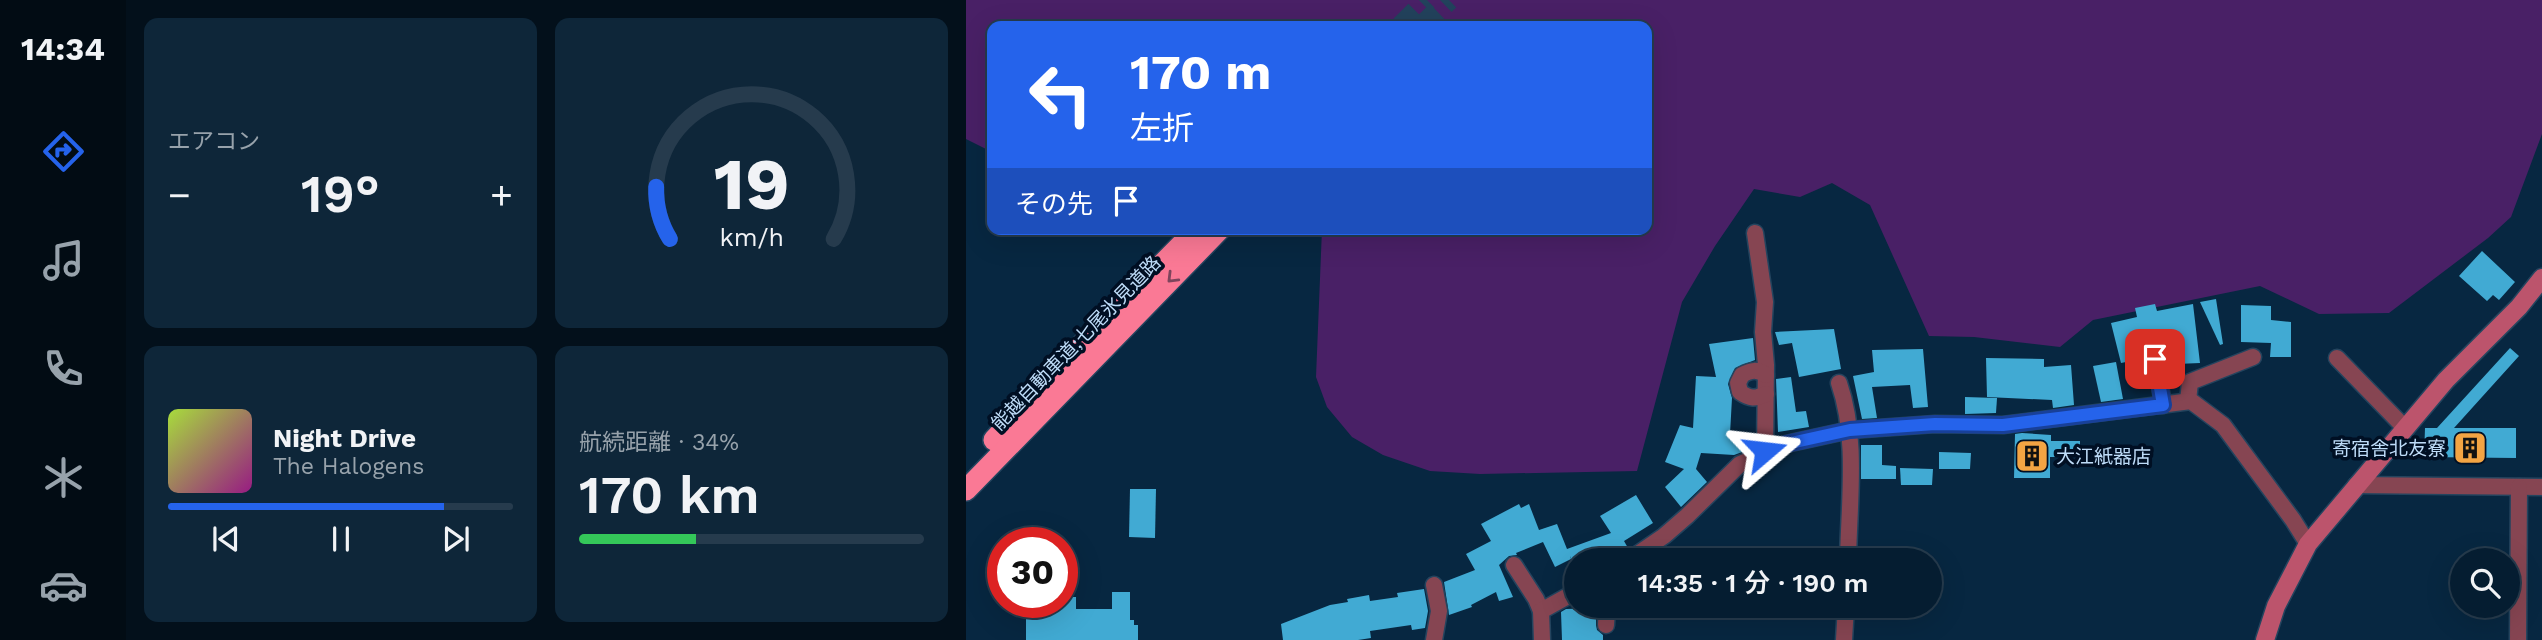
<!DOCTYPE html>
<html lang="ja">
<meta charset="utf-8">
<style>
:root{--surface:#051d31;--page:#0e2639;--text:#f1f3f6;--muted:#97a2ab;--line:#263b4d;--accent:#2563eb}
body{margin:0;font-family:"Work Sans","Noto Sans JP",sans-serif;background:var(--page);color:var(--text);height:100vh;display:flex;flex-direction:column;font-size:26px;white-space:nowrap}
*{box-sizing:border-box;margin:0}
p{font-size:23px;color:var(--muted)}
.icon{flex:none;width:38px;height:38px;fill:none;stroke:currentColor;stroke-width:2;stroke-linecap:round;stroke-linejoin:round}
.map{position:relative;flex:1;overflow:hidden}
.sheet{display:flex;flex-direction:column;gap:18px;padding:18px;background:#03101b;width:840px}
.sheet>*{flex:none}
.top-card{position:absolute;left:21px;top:21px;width:665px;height:214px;border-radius:14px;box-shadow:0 7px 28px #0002,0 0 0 2px var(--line);background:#2563eb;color:#fff;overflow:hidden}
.buttons{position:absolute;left:1484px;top:548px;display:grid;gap:14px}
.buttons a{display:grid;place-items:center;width:70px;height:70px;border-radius:50%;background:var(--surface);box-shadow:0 7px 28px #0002,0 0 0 2px var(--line);font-size:35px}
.speed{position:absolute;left:21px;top:527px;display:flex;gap:14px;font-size:35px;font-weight:700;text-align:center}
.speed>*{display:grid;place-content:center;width:91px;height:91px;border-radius:50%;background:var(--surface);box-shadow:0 7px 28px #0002,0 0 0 2px var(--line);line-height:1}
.speed .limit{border:10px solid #d22;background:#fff;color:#111}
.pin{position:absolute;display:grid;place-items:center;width:60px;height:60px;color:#fff;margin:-30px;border-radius:14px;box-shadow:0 4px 10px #0006}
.me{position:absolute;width:77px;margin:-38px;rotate:73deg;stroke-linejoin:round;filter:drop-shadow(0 0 5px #0008)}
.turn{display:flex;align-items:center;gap:24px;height:147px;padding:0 28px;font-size:32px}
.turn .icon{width:91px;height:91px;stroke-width:2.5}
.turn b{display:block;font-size:49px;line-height:60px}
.then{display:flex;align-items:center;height:66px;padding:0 28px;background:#0003;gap:14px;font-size:26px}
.big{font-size:52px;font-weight:600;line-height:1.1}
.sheet .card{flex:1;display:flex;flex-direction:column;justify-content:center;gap:10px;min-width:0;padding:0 24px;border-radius:14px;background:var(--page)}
.sheet .dial{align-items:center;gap:0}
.dial svg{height:182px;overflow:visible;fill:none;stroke:var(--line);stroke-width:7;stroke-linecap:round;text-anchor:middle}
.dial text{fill:var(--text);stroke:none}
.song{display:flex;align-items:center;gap:21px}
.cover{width:84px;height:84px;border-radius:10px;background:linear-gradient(135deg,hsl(80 70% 55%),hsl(310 70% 35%))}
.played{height:7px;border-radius:4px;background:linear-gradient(90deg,var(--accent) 80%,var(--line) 80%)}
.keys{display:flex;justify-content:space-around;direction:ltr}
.heat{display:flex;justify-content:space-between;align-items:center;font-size:38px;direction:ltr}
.charge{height:10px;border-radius:5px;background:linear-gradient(90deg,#34c759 34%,var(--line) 0)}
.sheet .tiles{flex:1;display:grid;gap:18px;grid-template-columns:repeat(2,1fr)}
.trip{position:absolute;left:598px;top:548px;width:378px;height:70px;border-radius:35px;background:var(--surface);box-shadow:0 7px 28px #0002,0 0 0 2px var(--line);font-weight:600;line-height:70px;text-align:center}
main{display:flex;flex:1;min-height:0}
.menu{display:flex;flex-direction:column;width:126px;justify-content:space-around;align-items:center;background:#020c14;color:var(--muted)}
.menu .icon{width:49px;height:49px}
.menu .on{color:var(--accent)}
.menu b{font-size:32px;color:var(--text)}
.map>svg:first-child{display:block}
.green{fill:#492066}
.building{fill:#41aad3}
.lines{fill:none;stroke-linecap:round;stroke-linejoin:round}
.highway-tunnel{stroke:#22425c;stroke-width:21;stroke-dasharray:21 10;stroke-linecap:butt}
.street-casing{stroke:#24445e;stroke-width:19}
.secondary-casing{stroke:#24445e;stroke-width:21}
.highway-casing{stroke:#24445e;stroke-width:24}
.street{stroke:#864552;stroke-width:16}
.secondary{stroke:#bc546c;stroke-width:18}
.highway{stroke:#fa7995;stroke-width:21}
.oneway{stroke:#7d445c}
.route-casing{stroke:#184099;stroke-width:18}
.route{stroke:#2563eb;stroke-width:12}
.labels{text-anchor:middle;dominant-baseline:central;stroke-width:7;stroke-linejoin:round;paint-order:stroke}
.street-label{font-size:19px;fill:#bedcf8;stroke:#000f23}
.poi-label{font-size:19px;fill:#bedcf8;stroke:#000f23;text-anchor:end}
</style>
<main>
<nav class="menu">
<b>14:34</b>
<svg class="icon on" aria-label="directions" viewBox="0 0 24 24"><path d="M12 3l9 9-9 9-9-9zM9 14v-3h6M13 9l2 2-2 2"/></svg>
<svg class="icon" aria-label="music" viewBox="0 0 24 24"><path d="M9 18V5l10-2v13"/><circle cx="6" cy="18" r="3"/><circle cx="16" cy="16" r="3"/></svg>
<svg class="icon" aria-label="phone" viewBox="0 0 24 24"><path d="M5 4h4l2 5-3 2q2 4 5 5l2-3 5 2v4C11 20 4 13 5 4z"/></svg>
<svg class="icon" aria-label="climate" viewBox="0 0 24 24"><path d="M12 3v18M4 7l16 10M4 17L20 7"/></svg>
<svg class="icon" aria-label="car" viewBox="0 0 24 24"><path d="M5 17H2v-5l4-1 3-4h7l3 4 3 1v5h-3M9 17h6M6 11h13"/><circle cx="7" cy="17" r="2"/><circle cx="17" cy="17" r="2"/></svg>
</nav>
<section class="sheet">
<div class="tiles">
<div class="card"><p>エアコン</p>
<div class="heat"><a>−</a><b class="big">19°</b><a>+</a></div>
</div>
<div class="card dial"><svg viewBox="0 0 100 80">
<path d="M14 69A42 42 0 1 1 86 69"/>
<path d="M14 69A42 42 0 0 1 8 46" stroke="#2563eb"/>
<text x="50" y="56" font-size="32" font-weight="700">19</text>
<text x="50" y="72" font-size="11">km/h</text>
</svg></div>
<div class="card">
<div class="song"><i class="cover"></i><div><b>Night Drive</b><p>The Halogens</p></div></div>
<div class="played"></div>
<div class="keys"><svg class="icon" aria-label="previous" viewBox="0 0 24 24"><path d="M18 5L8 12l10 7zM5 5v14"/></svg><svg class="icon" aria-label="pause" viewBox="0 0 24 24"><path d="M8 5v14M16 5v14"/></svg><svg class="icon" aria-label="next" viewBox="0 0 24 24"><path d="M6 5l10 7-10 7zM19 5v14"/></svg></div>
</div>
<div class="card"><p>航続距離 · 34%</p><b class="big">170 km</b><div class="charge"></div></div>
</div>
</section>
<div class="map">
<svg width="1576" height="640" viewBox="0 0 1576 640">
<rect width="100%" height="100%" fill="#072741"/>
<!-- green -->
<polygon class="green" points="0,0 1576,0 1576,134 1545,217 1522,238 1423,313 1353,314 1294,286 1127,320 1094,347 1008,337 963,336 904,205 866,183 834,197 788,189 749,246 716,302 671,471 514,474 464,471 417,455 386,437 361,407 350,377 356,229 681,229 681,26 26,26 26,152 0,139"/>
<!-- building -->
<g class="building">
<polygon points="1516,251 1549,282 1533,300 1527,295 1521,301 1493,276"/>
<polygon points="1250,299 1257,344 1254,345 1234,302"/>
<polygon points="1189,304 1191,311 1227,304 1234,363 1211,364 1215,377 1213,385 1205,388 1200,357 1194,350 1184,350 1180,358 1155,363 1145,323 1171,317 1169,308"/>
<polygon points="1275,305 1305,306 1305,320 1325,322 1325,357 1304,357 1305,343 1275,342"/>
<polygon points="868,329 875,369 833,377 826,343 813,345 809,332"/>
<polygon points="787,338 789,360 769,368 762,384 766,398 764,434 779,435 779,451 768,455 735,453 730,469 741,482 715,507 699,487 718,469 699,462 714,425 727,428 730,376 750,377 743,344"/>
<polygon points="1544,348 1553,356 1488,428 1550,428 1550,458 1458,457 1459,428 1471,428"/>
<polygon points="957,349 962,407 947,408 944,385 906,387 911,418 896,419 887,376 908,372 906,350"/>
<polygon points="1020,358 1078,359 1078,367 1105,365 1108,405 1087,408 1086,400 1021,397"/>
<polygon points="1150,362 1157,399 1135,402 1127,366"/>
<polygon points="825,377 830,412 840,411 843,427 812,432 810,379"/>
<polygon points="999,397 1031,398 1030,413 999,414"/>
<polygon points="1056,433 1085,435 1085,441 1114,441 1114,457 1084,457 1084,478 1048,478 1049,434"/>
<polygon points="895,445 916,445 916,465 930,466 930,479 895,479"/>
<polygon points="973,452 1005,453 1004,469 973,469"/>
<polygon points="934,468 967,469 966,485 935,485"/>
<polygon points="164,489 190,489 189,538 163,537"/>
<polygon points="670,495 687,523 658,541 662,548 656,552 642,560 606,560 604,556 605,559 589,567 577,542 550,553 551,555 543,556 533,565 547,597 533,601 530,592 505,605 506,607 483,615 478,582 509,570 500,554 525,541 515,524 553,504 555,508 563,504 573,530 591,524 601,549 645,533 634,516"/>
<polygon points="458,589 462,611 459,628 446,630 445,625 404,631 405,638 392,640 317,640 315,624 364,605 382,602 381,599 403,595 404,601 432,597 431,593"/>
<polygon points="146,592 164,592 164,620 168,620 168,625 172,625 172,640 60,640 60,603 94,603 96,597 110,597 110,609 146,609"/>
<polygon points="630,608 630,625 631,630 637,635 637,640 596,640 595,612 600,609"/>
</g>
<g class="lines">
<!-- highway-tunnel -->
<g class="highway-tunnel">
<polyline points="435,26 461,0"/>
<polyline points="456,26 483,0"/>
</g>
<defs>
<g id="street">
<polyline points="789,233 799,302 797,332 800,365 799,451"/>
<polyline points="1371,358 1439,428"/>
<polyline points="1190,359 1197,405"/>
<path d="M873,383c19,55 10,119 9,177"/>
<path d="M800,394c-11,5 -16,5 -26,-2l-2,-9 4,-8c9,-5 15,-6 24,0"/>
<polyline points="1222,401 1224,382 1287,357"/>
<polyline points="1390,485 1576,487"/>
<polyline points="663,560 698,536 721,516 774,464 820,444 884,430 969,424 1037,425 1225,401 1257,425 1327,520 1342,544"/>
<polyline points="548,565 570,599 575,611"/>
<polyline points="468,585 473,611 468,640"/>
<polyline points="640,625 641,606"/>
<polyline points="576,640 575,611 611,591"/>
<polyline points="878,640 880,606"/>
<polyline points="1552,640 1553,487"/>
</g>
<polyline id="secondary" points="1299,640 1310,606 1342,544 1480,380 1553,307 1576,278"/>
<g id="highway">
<polyline points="28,440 116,345 231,229"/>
<polyline points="0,490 254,229"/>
</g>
</defs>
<!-- street casing -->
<use href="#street" class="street-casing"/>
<!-- secondary casing -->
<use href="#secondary" class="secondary-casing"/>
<!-- highway casing -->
<use href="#highway" class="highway-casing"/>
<!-- street -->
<use href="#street" class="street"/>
<!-- secondary -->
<use href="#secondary" class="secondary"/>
<!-- highway -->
<use href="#highway" class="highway"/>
</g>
<!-- one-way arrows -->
<defs><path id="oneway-chevron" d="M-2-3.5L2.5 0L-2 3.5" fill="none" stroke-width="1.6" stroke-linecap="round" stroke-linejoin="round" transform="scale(1.75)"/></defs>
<use class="oneway" href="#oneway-chevron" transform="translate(206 278) rotate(135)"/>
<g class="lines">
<defs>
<polyline id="route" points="799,451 820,444 884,430 969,424 1037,425 1197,405 1189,359"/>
</defs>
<!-- route casing -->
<use href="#route" class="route-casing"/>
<!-- route -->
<use href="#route" class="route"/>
</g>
<!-- icons -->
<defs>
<symbol id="building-square" viewBox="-11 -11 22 22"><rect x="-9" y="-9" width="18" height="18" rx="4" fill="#f3a443" stroke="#000f23"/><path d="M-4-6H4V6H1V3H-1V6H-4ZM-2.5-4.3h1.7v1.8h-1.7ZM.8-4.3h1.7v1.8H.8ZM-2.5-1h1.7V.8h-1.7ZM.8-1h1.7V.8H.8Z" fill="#111"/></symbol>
</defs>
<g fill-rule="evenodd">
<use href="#building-square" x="1485" y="429" width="38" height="38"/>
<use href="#building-square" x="1047" y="437" width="38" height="38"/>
</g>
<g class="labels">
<!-- street labels -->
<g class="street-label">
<text transform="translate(110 343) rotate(-46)">能越自動車道;七尾氷見道路</text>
</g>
<!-- poi labels -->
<g class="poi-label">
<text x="1480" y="448">寄宿舎北友寮</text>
<text x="1090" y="456" text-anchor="start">大江紙器店</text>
</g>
</g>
</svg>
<div class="buttons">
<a><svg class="icon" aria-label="search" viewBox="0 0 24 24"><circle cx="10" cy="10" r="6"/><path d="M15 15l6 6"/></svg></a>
</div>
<div class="speed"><div class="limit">30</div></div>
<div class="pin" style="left:1189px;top:359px;background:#d93025"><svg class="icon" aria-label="arrive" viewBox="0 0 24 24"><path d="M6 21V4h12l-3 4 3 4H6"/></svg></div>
<svg class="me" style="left:799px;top:451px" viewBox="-20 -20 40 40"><path d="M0-17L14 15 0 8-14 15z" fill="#2563eb" stroke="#fff" stroke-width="4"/></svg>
<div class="trip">14:35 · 1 分 · 190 m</div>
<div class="top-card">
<div class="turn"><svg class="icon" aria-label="left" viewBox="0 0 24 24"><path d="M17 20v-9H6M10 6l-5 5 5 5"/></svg><div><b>170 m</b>左折</div></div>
<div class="then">その先<svg class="icon" aria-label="arrive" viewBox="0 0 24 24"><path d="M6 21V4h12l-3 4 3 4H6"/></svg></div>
</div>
</div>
</main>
